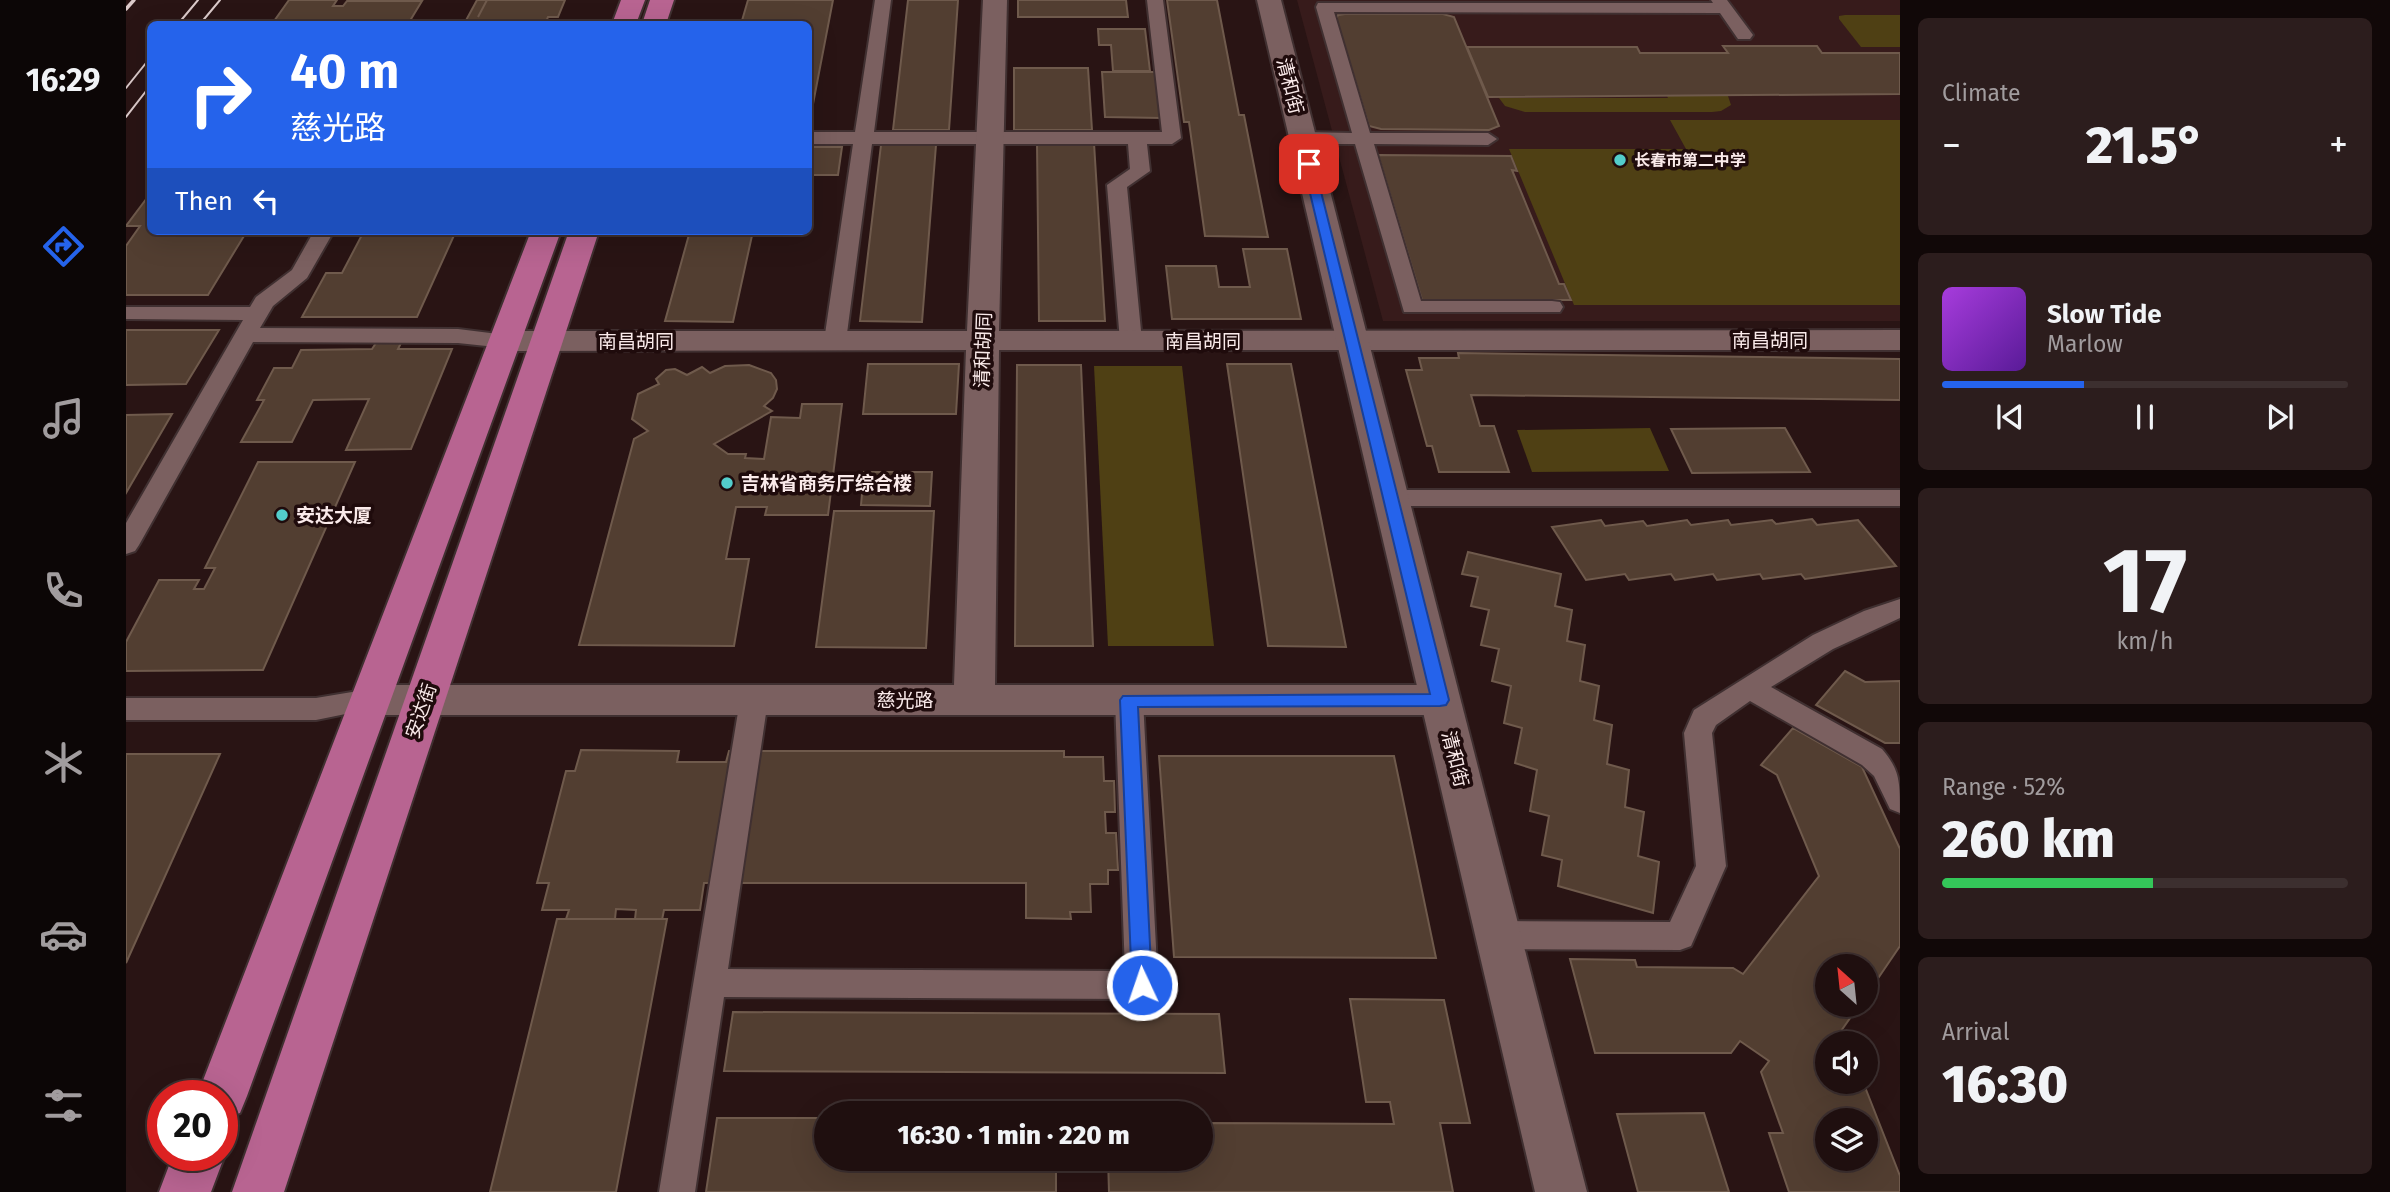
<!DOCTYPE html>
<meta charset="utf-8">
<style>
:root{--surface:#1f0f0f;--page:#2c1d1d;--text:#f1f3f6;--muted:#a19c9e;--line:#3c2f2f;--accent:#2563eb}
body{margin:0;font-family:"Fira Sans","Noto Sans SC",sans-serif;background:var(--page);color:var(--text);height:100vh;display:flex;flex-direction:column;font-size:26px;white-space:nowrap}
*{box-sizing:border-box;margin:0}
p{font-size:23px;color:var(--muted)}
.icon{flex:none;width:38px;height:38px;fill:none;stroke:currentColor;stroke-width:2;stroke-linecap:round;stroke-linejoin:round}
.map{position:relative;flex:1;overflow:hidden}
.panel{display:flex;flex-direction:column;gap:18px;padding:18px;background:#110808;width:490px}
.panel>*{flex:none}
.guide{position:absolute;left:21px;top:21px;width:665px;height:214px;border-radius:10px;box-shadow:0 7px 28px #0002,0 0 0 2px var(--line);background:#2563eb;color:#fff;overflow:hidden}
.needle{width:46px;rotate:333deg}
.fabs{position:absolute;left:1689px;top:954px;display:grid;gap:14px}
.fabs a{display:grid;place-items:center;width:63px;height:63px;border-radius:50%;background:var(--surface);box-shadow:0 7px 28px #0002,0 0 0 2px var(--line);font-size:35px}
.speed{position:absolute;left:21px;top:1080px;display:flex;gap:14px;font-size:35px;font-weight:700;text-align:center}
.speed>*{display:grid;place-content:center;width:91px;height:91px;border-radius:50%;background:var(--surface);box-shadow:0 7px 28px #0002,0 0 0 2px var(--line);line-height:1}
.speed .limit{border:10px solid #d22;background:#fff;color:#111}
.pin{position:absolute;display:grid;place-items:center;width:60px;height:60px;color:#fff;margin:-30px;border-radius:14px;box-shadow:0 4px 10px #0006}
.me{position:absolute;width:77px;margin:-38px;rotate:357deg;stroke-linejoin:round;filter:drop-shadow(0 0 5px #0008)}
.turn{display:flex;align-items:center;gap:24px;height:147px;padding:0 28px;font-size:32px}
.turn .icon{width:91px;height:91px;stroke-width:2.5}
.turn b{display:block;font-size:49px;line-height:60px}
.then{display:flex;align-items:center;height:66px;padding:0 28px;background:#0003;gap:14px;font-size:26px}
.big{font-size:52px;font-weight:800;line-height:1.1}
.panel .card{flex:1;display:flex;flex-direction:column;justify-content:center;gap:10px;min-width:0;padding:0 24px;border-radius:10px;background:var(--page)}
.panel .dial{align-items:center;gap:0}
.dial b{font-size:91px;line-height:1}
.song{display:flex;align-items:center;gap:21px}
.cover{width:84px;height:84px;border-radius:10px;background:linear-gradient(135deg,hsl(280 70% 55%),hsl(270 70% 35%))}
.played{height:7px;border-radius:4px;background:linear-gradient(90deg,var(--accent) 35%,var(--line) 35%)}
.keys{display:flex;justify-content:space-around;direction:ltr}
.heat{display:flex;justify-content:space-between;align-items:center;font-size:38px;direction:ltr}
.charge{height:10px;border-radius:5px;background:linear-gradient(90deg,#34c759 52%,var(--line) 0)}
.trip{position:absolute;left:688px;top:1101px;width:399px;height:70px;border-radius:35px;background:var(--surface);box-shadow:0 7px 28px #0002,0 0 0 2px var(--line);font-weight:800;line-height:70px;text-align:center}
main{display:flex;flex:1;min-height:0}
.menu{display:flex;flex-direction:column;width:126px;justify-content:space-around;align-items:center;background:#0c0606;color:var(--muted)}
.menu .icon{width:49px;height:49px}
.menu .active{color:var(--accent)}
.menu b{font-size:32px;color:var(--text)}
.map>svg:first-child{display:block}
.built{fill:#371b1b}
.green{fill:#4f4014}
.building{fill:#523e31;stroke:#6f5a4c;stroke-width:2;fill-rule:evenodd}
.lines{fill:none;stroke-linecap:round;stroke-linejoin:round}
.service-casing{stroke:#403031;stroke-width:4}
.minor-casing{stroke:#403031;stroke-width:4}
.tertiary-casing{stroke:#403031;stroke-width:4}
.primary-casing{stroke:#403031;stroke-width:4}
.service{fill:#7b6060;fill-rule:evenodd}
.minor{fill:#7b6060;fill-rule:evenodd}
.tertiary{fill:#7b6060;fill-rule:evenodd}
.primary{fill:#b86491;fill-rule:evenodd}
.tram{stroke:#dbcaca;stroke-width:2}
.rail{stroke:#dbcaca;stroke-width:3.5}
.route{fill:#2563eb;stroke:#184099;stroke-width:2}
.poi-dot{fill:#53cdcb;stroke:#1f0b0c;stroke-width:2.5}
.labels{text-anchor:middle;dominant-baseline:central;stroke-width:7;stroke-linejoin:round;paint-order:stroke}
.far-poi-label{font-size:16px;font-weight:bold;fill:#faeaea;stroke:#1f0b0c;text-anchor:start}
.street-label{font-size:19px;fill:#faeaea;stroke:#1f0b0c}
.poi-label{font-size:19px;font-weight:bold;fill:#faeaea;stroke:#1f0b0c;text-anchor:start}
</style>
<main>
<nav class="menu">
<b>16:29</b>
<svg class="icon active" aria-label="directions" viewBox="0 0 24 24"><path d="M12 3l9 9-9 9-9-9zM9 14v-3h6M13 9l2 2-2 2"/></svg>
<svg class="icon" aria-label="music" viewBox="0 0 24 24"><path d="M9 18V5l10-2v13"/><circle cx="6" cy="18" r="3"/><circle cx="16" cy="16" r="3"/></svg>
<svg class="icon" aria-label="phone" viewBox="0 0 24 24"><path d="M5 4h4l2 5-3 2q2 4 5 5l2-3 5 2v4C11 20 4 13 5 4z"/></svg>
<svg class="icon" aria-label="climate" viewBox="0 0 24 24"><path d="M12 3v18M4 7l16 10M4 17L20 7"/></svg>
<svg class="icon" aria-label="car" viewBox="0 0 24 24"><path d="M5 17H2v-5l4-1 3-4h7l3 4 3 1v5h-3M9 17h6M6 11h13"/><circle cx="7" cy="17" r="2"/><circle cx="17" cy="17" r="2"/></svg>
<svg class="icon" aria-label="filters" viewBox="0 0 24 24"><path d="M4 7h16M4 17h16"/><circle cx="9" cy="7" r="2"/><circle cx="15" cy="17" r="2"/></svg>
</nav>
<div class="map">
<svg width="1774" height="1192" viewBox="0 0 1774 1192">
<rect width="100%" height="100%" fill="#291414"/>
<!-- built -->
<polygon class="built" points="1171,0 1774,0 1774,321 1257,321"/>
<!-- green -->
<g class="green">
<polygon points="1719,15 1774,15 1774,47 1735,47 1713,19 1713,16"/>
<polygon points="1541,96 1602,96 1605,105 1595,111 1586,112 1399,112 1379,106 1373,98 1542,98"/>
<polygon points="1544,120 1774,120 1774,305 1448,305 1383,149 1560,149"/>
<polygon points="968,366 1056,366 1088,646 982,646"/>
<polygon points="1524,428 1543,471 1406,472 1391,430"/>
</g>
<!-- building -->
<g class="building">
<polygon points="163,0 211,0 207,6 217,6 221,1 296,1 282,24 146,24"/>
<polygon points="351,0 361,0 352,17 361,0 439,0 432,17 422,17 419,24 338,24"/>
<polygon points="622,0 707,0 682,130 682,24 615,24"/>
<polygon points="782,0 832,0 823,130 767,130"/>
<polygon points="892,0 1000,0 1002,17 892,17"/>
<polygon points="1041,0 1091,0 1113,115 1118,115 1142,237 1079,236 1063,122 1058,122"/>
<polygon points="1219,14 1317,14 1328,17 1373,126 1363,130 1255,129 1243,126 1210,19 1212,15"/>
<polygon points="972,29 1019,29 1024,71 987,71 985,45 973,45"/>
<polygon points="1597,46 1691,46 1696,53 1774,53 1774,94 1362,97 1341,47 1511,47 1514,53 1602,53"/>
<polygon points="888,68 962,68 966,130 888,130"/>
<polygon points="976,72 1030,72 1035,118 979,117"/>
<polygon points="911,143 968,143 979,321 913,321"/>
<polygon points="755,145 810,145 796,322 734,321"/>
<polygon points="682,147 716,147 712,175 682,175"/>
<polygon points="1252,155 1385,156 1391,171 1386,170 1433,284 1438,284 1445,300 1296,300"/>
<polygon points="24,194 24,231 121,231 82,295 0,295 0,246 14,226 0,226"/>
<polygon points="238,231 330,231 291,317 176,317 200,273 216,273"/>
<polygon points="564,231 627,231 607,322 539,321"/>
<polygon points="1117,249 1161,249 1175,319 1046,319 1040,266 1090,266 1093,287 1124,287"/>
<polygon points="0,330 93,330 60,384 0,385"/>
<polygon points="250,343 275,343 272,349 326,349 285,449 220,450 243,399 187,400 166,442 115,442 138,400 131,400 148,368 166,368 175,350 246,349"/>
<polygon points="1332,353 1774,359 1774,400 1345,395 1354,426 1368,426 1383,472 1313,472 1306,446 1301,446 1280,370 1296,370 1293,358 1333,358"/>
<polygon points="742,364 833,364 830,414 737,414"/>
<polygon points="1101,364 1165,364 1220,647 1142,646"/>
<polygon points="623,365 645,373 650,380 651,389 647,398 638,406 646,411 588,444 602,454 620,454 619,458 638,459 645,417 674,418 676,404 716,404 702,515 639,515 641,507 610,507 600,559 623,559 608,646 453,645 508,439 522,431 506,419 512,394 533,384 530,379 540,370 549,369 561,375 576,367 584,373 599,366"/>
<polygon points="891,365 955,365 967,646 889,646"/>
<polygon points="46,414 0,493 0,415"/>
<polygon points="1659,428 1684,472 1566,473 1545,429"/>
<polygon points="132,462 229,462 137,670 0,671 0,642 33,580 73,580 68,589 78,589 89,568 79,568"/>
<polygon points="738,472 806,472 804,506 735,505"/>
<polygon points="708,511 808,511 800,648 690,647"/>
<polygon points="1686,519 1691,525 1732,520 1770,566 1679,579 1675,574 1637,579 1634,574 1591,580 1587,574 1549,580 1545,574 1503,580 1499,574 1460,580 1426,527 1475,520 1479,526 1517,521 1521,526 1561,520 1565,525 1602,520 1605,525 1646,520 1650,524"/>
<polygon points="1342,552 1435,574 1429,606 1446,610 1441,641 1459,645 1454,681 1473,686 1468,720 1486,725 1481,764 1503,770 1499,807 1518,812 1512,856 1533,862 1527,913 1432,886 1436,860 1416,855 1423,816 1404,811 1411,770 1389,763 1396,728 1378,723 1385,686 1366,681 1373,649 1355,645 1363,610 1345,606 1352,577 1336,574"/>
<polygon points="1719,671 1739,682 1774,681 1774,743 1759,743 1690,705"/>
<path d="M1667,728l69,39 38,82v97l-34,50v-30h-39v38h33l-26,37 3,2h-10v39h36l37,94v16h-111l-20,-59h14l-22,-61 8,-11 -29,-20 -9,12h-136l-25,-94 65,1 2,7 96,1 10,6 76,-98 -42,-101 -16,-10zM1701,1120h39v38h-39z"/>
<polygon points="455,750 553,751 551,762 600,762 603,751 938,751 938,757 977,757 978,781 988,781 989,812 979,812 980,833 990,833 992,870 982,870 982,884 964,884 965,912 944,912 945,919 900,918 900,883 578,883 574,910 538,910 536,920 509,919 510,910 490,909 489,919 440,919 443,910 416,910 423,883 411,883 440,771 449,771"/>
<polygon points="0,754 94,754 0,963"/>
<polygon points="1033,756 1268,756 1310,958 1048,957"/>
<polygon points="431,919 541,919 490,1192 364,1192"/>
<polygon points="1224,999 1318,1000 1344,1123 1314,1123 1327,1192 983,1192 982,1158 1074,1158 1074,1123 1268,1124 1264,1102 1240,1102"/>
<polygon points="607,1012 1093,1014 1099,1073 598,1071"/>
<polygon points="1578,1113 1603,1192 1512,1192 1491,1114"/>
<polygon points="591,1118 700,1118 700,1158 930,1158 930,1192 580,1192"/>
</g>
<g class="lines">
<defs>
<g id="service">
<polygon points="749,0 765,0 748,132 1036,132 1021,0 1037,0 1055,138 1046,144 1021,144 1024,171 1001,187 1016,341 1013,346 997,346 994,341 981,185 1004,169 1002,144 746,144 720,341 717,346 701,346 698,341 727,144 682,144 682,132 729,132"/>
<polygon points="1585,0 1601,0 1627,35 1624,39 1612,39 1594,13 1208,12 1244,133 1362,133 1371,139 1362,145 1248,144 1295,301 1426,301 1434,302 1437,307 1434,312 1278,312 1229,144 1176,144 1167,138 1176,132 1226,133 1190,7 1192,3 1587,3"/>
<polygon points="188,231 208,231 181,278 147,306 134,328 332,329 387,336 390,341 387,346 379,348 332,343 127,342 13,545 9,551 0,554 0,523 117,320 0,319 0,307 124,307 130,297 166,270"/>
<polygon points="1265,490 1774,490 1774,506 1265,506 1256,504 1253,498 1256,492"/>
<path d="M1774,599v19l-67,31 -62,38 111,62c18,21 18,33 18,64l-10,-4 -16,-33 -12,-11 -112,-64 -34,24 -4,8 14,133 -35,80 -11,4 -182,-1 -11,-4 -5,-10 5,-10 11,-4 172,1 26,-56 -12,-133 10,-23 119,-75 51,-24z"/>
<polygon points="244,689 254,693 258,700 254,707 190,720 0,720 0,698 190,698"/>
<polygon points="628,689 638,693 642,700 602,969 999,971 989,700 993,693 1003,689 1013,693 1017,700 1032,985 1028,995 1016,999 598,997 569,1192 533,1192 614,700 618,693"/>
</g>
<polygon id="minor" points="857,0 881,0 873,331 1774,330 1774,350 873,350 869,685 1314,685 1328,689 1334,700 1328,711 1314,715 244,715 230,711 224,700 230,689 244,685 828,685 840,350 379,351 368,348 363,341 368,334 379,331 841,331"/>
<polygon id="tertiary" points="1131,0 1155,0 1461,1192 1409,1192"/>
<g id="primary">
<polygon points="495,0 519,0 510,24 486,24"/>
<polygon points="524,0 548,0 540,24 516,24"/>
<polygon points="405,231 435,231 121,1096 114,1113 96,1119 96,1096 71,1096"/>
<polygon points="443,231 473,231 158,1192 106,1192"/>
<polygon points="96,1149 99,1155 85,1192 33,1192 47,1155 96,1155"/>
</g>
</defs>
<!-- service casing -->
<use href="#service" class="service-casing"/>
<!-- minor casing -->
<use href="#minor" class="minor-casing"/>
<!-- tertiary casing -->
<use href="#tertiary" class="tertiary-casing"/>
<!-- primary casing -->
<use href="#primary" class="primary-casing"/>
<!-- service -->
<use href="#service" class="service"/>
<!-- minor -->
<use href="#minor" class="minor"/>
<!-- tertiary -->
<use href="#tertiary" class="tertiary"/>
<!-- primary -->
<use href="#primary" class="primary"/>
<!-- tram -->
<g class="tram">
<polyline points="52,24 72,0"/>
<polyline points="74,24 94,0"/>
<polyline points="0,88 24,58"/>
<polyline points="0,117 24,86"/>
</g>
<!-- rail -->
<polyline class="rail" points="0,9 8,0"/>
</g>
<!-- route -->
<polygon class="route" points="1179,161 1188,164 1323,700 1320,705 1314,706 1012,707 1026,985 1023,991 1016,994 1009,991 1006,985 994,700 997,696 1304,694 1177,164"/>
<!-- markers -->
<g class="poi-dot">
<circle cx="1494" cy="160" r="7"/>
<circle cx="601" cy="483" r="7"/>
<circle cx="156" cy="515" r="7"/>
</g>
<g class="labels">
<!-- far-poi labels -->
<g class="far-poi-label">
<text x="1508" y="160">长春市第二中学</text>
</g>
<!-- street labels -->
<g class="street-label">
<text transform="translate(1164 86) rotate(76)">清和街</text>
<text x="1644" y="340">南昌胡同</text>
<text x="510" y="341">南昌胡同</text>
<text x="1077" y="341">南昌胡同</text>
<text transform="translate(857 350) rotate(-88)">清和胡同</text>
<text x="779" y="700">慈光路</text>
<text transform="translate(295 711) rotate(-71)">安达街</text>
<text transform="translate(1329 759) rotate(76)">清和街</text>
</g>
<!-- poi labels -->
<g class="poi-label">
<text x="615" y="483">吉林省商务厅综合楼</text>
<text x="170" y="515">安达大厦</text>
</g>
</g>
</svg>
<div class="fabs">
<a><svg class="needle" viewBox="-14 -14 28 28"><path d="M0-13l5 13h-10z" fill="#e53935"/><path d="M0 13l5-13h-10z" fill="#a19c9e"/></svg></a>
<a><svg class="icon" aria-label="sound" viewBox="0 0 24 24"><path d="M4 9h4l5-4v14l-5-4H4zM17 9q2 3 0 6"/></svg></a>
<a><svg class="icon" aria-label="layers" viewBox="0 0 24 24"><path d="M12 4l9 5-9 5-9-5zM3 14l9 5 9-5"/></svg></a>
</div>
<div class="speed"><div class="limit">20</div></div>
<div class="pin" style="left:1183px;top:164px;background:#d93025"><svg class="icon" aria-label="arrive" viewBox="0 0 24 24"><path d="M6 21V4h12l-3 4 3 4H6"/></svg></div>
<svg class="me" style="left:1016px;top:985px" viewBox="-20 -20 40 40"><circle r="17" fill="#2563eb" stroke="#fff" stroke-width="3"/><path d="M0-11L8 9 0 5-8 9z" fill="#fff"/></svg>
<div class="trip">16:30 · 1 min · 220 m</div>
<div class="guide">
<div class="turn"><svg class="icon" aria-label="right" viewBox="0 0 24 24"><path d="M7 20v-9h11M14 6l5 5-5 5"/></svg><div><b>40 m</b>慈光路</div></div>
<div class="then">Then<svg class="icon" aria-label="left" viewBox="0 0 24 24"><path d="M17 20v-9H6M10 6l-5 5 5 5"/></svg></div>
</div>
</div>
<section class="panel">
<div class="card"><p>Climate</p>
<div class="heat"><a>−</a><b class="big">21.5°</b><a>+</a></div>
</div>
<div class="card">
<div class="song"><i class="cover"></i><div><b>Slow Tide</b><p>Marlow</p></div></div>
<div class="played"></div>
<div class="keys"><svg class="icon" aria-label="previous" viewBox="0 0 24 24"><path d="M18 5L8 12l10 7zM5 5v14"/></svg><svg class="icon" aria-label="pause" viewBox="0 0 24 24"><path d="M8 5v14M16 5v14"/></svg><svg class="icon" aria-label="next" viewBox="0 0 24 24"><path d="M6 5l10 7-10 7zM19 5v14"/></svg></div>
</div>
<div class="card dial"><b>17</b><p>km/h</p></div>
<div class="card"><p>Range · 52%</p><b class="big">260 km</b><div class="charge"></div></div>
<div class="card"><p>Arrival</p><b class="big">16:30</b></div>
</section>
</main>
